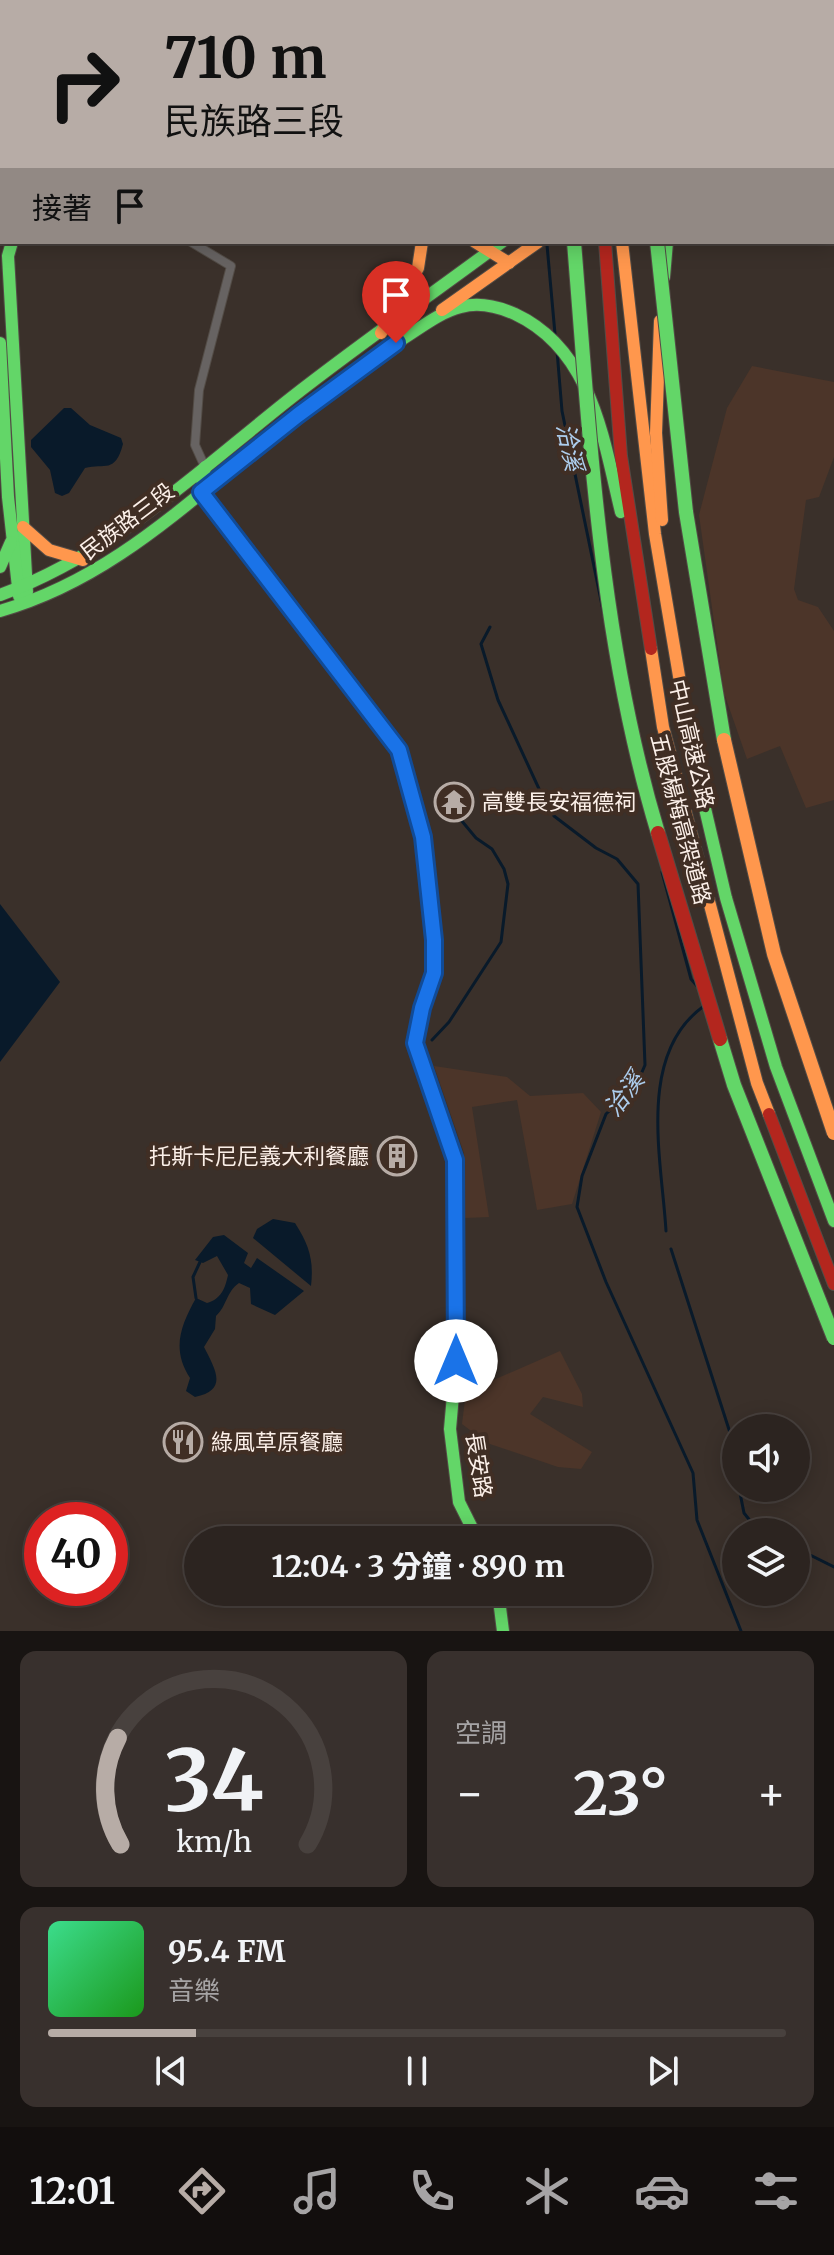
<!DOCTYPE html>
<html lang="zh-TW">
<meta charset="utf-8">
<style>
:root{--surface:#2c2420;--page:#38302d;--text:#f1f3f6;--muted:#a6a4a5;--line:#48413e;--accent:#b7aca6}
body{margin:0;font-family:Merriweather,"Noto Sans TC",serif;background:var(--page);color:var(--text);height:100vh;display:flex;flex-direction:column;font-size:30px;white-space:nowrap}
*{box-sizing:border-box;margin:0}
p{font-size:26px;color:var(--muted)}
.icon{flex:none;width:44px;height:44px;fill:none;stroke:currentColor;stroke-width:2;stroke-linecap:round;stroke-linejoin:round}
.map{position:relative;height:1631px;overflow:hidden}
.drawer{display:flex;flex-direction:column;gap:20px;padding:20px;background:#181412;flex:1}
.drawer>*{flex:none}
.hud{position:absolute;left:0px;top:0px;width:834px;height:244px;box-shadow:0 4px 20px #0003,0 0 0 2px var(--line);background:#b7aca6;color:#111;overflow:hidden}
.tools{position:absolute;left:722px;top:1414px;display:grid;gap:16px}
.tools a{display:grid;place-items:center;width:88px;height:88px;border-radius:50%;background:var(--surface);box-shadow:0 4px 20px #0003,0 0 0 2px var(--line);font-size:40px}
.speed{position:absolute;left:24px;top:1502px;display:flex;gap:16px;font-size:40px;font-weight:700;text-align:center}
.speed>*{display:grid;place-content:center;width:104px;height:104px;border-radius:50%;background:var(--surface);box-shadow:0 4px 20px #0003,0 0 0 2px var(--line);line-height:1}
.speed .limit{border:12px solid #d22;background:#fff;color:#111}
.pin{position:absolute;display:grid;place-items:center;width:68px;height:68px;color:#fff;margin:-82px -34px;border-radius:50% 50% 50% 0;rotate:-45deg;box-shadow:0 0 8px #0007}
.pin .icon{rotate:45deg}
.me{position:absolute;width:88px;margin:-44px;rotate:0deg;stroke-linejoin:round;filter:drop-shadow(0 0 6px #0008)}
.turn{display:flex;align-items:center;gap:28px;height:168px;padding:0 32px;font-size:36px}
.turn .icon{width:104px;height:104px;stroke-width:2.5}
.turn b{display:block;font-size:56px;line-height:68px}
.then{display:flex;align-items:center;height:76px;padding:0 32px;background:#0003;gap:16px;font-size:30px}
.big{font-size:60px;font-weight:700;line-height:1.1}
.drawer .card{flex:1;display:flex;flex-direction:column;justify-content:center;gap:12px;min-width:0;padding:0 28px;border-radius:16px;background:var(--page)}
.drawer .dial{align-items:center;gap:0}
.dial svg{height:208px;overflow:visible;fill:none;stroke:var(--line);stroke-width:7;stroke-linecap:round;text-anchor:middle}
.dial text{fill:var(--text);stroke:none}
.song{display:flex;align-items:center;gap:24px}
.cover{width:96px;height:96px;border-radius:12px;background:linear-gradient(135deg,hsl(150 70% 55%),hsl(120 70% 35%))}
.played{height:8px;border-radius:4px;background:linear-gradient(90deg,var(--accent) 20%,var(--line) 20%)}
.keys{display:flex;justify-content:space-around;direction:ltr}
.heat{display:flex;justify-content:space-between;align-items:center;font-size:44px;direction:ltr}
.drawer .tiles{flex:1;display:grid;gap:20px;grid-template-columns:1fr 1fr}
.card:last-child{grid-column:span 2}
.trip{position:absolute;left:184px;top:1526px;width:468px;height:80px;border-radius:40px;background:var(--surface);box-shadow:0 4px 20px #0003,0 0 0 2px var(--line);font-weight:700;line-height:80px;text-align:center}
.tab-bar{display:flex;height:128px;justify-content:space-around;align-items:center;background:#120e0d;color:var(--muted)}
.tab-bar .icon{width:56px;height:56px}
.tab-bar .current{color:var(--accent)}
.tab-bar b{font-size:36px;color:var(--text)}
.map>svg:first-child{display:block}
.built{fill:#4c3529}
.water{fill:#091a2a}
.lines{fill:none;stroke-linecap:round;stroke-linejoin:round}
.stream{stroke:#091a2a;stroke-width:3}
.street-casing{stroke:#534c46;stroke-width:10}
.fast-casing{stroke:#534c46;stroke-width:14}
.slow-casing{stroke:#534c46;stroke-width:14}
.jam-casing{stroke:#534c46;stroke-width:14}
.street{stroke:#676362;stroke-width:8}
.fast{stroke:#63d668;stroke-width:12}
.slow{stroke:#ff974d;stroke-width:12}
.jam{stroke:#b3261e;stroke-width:12}
.fast-bridge-casing{stroke:#534c46;stroke-width:16;stroke-linecap:butt}
.slow-bridge-casing{stroke:#534c46;stroke-width:16;stroke-linecap:butt}
.jam-bridge-casing{stroke:#534c46;stroke-width:16;stroke-linecap:butt}
.fast-bridge{stroke:#63d668;stroke-width:14}
.slow-bridge{stroke:#ff974d;stroke-width:14}
.jam-bridge{stroke:#b3261e;stroke-width:14}
.route-casing{stroke:#114b97;stroke-width:20}
.route{stroke:#1a73e8;stroke-width:14}
.labels{text-anchor:middle;dominant-baseline:central;stroke-width:8;stroke-linejoin:round;paint-order:stroke}
.street-label{font-size:22px;fill:#fbefe8;stroke:#402e24}
.poi-label{font-size:22px;fill:#fbefe8;stroke:#402e24;text-anchor:start}
.water-label{font-size:24px;font-style:italic;fill:#adceee;stroke:#402e24}
</style>
<div class="map">
<svg width="834" height="1631" viewBox="0 0 834 1631">
<rect width="100%" height="100%" fill="#3a302a"/>
<!-- built -->
<g class="built">
<polygon points="752,366 834,382 834,457 819,497 806,500 794,589 798,600 818,607 834,631 834,800 806,808 780,746 747,759 724,693 699,515 727,408"/>
<polygon points="434,1066 507,1077 530,1096 583,1093 601,1112 572,1204 537,1210 517,1100 472,1107 489,1217 465,1218 464,1153"/>
<polygon points="560,1351 582,1394 583,1407 543,1397 530,1414 592,1452 581,1469 558,1467 487,1443 462,1424 466,1392"/>
</g>
<!-- water -->
<g class="water">
<path d="M64,408h7l19,17 31,13 2,6c-8,30 -18,19 -38,24l-16,25 -7,3 -7,-3 -5,-23 -19,-23v-7z"/>
<polygon points="0,904 60,982 0,1062"/>
<path d="M273,1219l22,4c14,22 19,37 16,63l-58,-48 4,-9z"/>
<path d="M224,1235l24,18 -4,10 7,5 6,-10 47,33 -29,24 -24,-11 -1,-16 -11,-5c-13,9 -12,23 -23,33l-1,13 -11,18c11,22 25,43 -9,50l-9,-6 4,-13c-19,-29 -9,-53 6,-80l11,5c14,-4 18,-14 21,-28l-11,-19 -14,7 -8,-3 18,-23z"/>
</g>
<g class="lines">
<!-- stream -->
<g class="stream">
<polyline points="448,0 450,2"/>
<polyline points="547,245 555,334"/>
<polyline points="557,351 562,411 604,615"/>
<polyline points="490,627 481,644 498,700 546,804 554,816 596,848 617,859 638,884 645,1065 636,1086 606,1114 582,1176 577,1207 606,1282 693,1473 697,1520 741,1631"/>
<polyline points="662,872 691,979 697,986"/>
<polyline points="432,1040 449,1022 501,942 508,884 504,869 492,849 476,838 461,820"/>
<path d="M666,1231c-4,-70 -30,-177 38,-225"/>
<polyline points="671,1249 733,1442 736,1468"/>
<polyline points="196,1298 193,1277 200,1262"/>
<polyline points="739,1488 744,1513 759,1532"/>
<polyline points="796,1548 834,1567"/>
</g>
<defs>
<g id="street">
<polyline points="0,132 2,133"/>
<polyline points="191,242 231,266 199,390 195,445 205,467"/>
</g>
<g id="fast">
<polyline points="569,0 569,2"/>
<polyline points="622,0 622,2"/>
<polyline points="649,0 649,2"/>
<polyline points="661,0 662,2"/>
<polyline points="56,2 57,0"/>
<polyline points="496,2 498,0"/>
<polyline points="824,2 826,0"/>
<polyline points="0,234 2,226"/>
<polyline points="12,242 8,256 27,592"/>
<polyline points="664,277 667,242"/>
<polyline points="0,343 8,497 19,596"/>
<path d="M396,343c21,-12 41,-30 65,-36 17,-5 38,0 54,7 77,36 88,124 106,198"/>
<polyline points="205,467 201,492 399,750 423,837 434,973 426,997"/>
<polyline points="0,567 11,542"/>
<path d="M0,595c114,-42 197,-123 291,-197 69,-54 141,-104 211,-156"/>
<path d="M0,611c102,-29 175,-97 255,-162 48,-38 97,-74 147,-110"/>
<polyline points="692,753 726,898 776,1067 834,1221"/>
<polyline points="456,1288 456,1361 450,1429 459,1502 478,1540"/>
<polyline points="498,1592 503,1631"/>
</g>
<g id="slow">
<polyline points="599,0 599,2"/>
<polyline points="70,2 71,0"/>
<polyline points="475,242 509,263"/>
<polyline points="622,242 655,534 692,753"/>
<polyline points="442,310 538,242"/>
<polyline points="660,321 656,433 662,520"/>
<polyline points="381,333 418,268 422,242"/>
<polyline points="23,527 49,550 83,560"/>
<polyline points="651,649 663,727 757,1083 769,1114"/>
</g>
<g id="jam">
<polyline points="789,2 791,0"/>
<polyline points="605,242 621,456 651,649"/>
<polyline points="426,997 415,1043 455,1160 456,1288"/>
<polyline points="769,1114 834,1284"/>
</g>
</defs>
<!-- street casing -->
<use href="#street" class="street-casing"/>
<!-- fast casing -->
<use href="#fast" class="fast-casing"/>
<!-- slow casing -->
<use href="#slow" class="slow-casing"/>
<!-- jam casing -->
<use href="#jam" class="jam-casing"/>
<!-- street -->
<use href="#street" class="street"/>
<!-- fast -->
<use href="#fast" class="fast"/>
<!-- slow -->
<use href="#slow" class="slow"/>
<!-- jam -->
<use href="#jam" class="jam"/>
<defs>
<g id="fast-bridge">
<path d="M574,242c16,198 26,399 84,591"/>
<polyline points="657,242 686,512 724,740"/>
<polyline points="720,1039 734,1085 834,1338"/>
</g>
<polyline id="slow-bridge" points="724,740 774,954 834,1133"/>
<polyline id="jam-bridge" points="658,833 720,1039"/>
</defs>
<!-- fast-bridge casing -->
<use href="#fast-bridge" class="fast-bridge-casing"/>
<!-- slow-bridge casing -->
<use href="#slow-bridge" class="slow-bridge-casing"/>
<!-- jam-bridge casing -->
<use href="#jam-bridge" class="jam-bridge-casing"/>
<!-- fast-bridge -->
<use href="#fast-bridge" class="fast-bridge"/>
<!-- slow-bridge -->
<use href="#slow-bridge" class="slow-bridge"/>
<!-- jam-bridge -->
<use href="#jam-bridge" class="jam-bridge"/>
</g>
<g class="lines">
<defs>
<polyline id="route" points="396,343 298,415 201,492 399,750 423,837 434,940 434,973 422,1008 415,1043 455,1160 456,1361"/>
</defs>
<!-- route casing -->
<use href="#route" class="route-casing"/>
<!-- route -->
<use href="#route" class="route"/>
</g>
<!-- icons -->
<defs>
<symbol id="temple-ring" viewBox="-11 -11 22 22"><circle r="9.5" fill="#402e24" stroke="#b7aca6" stroke-width="1.5"/><path d="M0-6L5-2H3V0L6.5 2.5H4V6H1.5V3h-3V6H-4V2.5H-6.5L-3 0V-2H-5Z" fill="#b7aca6"/></symbol>
<symbol id="building-ring" viewBox="-11 -11 22 22"><circle r="9.5" fill="#402e24" stroke="#b7aca6" stroke-width="1.5"/><path d="M-4-6H4V6H1V3H-1V6H-4ZM-2.5-4.3h1.7v1.8h-1.7ZM.8-4.3h1.7v1.8H.8ZM-2.5-1h1.7V.8h-1.7ZM.8-1h1.7V.8H.8Z" fill="#b7aca6"/></symbol>
<symbol id="restaurant-ring" viewBox="-11 -11 22 22"><circle r="9.5" fill="#402e24" stroke="#b7aca6" stroke-width="1.5"/><path d="M-5-6h1v4h1v-4h1v4h1v-4h1v5L-1.5 .5V6h-2V.5L-5-1ZM5-6V6H3V1.5H1.5Q1.5-4 5-6Z" fill="#b7aca6"/></symbol>
</defs>
<g fill-rule="evenodd">
<use href="#temple-ring" x="432" y="780" width="44" height="44"/>
<use href="#building-ring" x="375" y="1134" width="44" height="44"/>
<use href="#restaurant-ring" x="161" y="1420" width="44" height="44"/>
</g>
<g class="labels">
<!-- street labels -->
<g class="street-label">
<text transform="translate(127 521) rotate(-37)">民族路三段</text>
<text transform="translate(692 744) rotate(77)">中山高速公路</text>
<text transform="translate(681 819) rotate(75)">五股楊梅高架道路</text>
<text transform="translate(479 1465) rotate(81)">長安路</text>
</g>
<!-- poi labels -->
<g class="poi-label">
<text x="482" y="802">高雙長安福德祠</text>
<text x="369" y="1156" text-anchor="end">托斯卡尼尼義大利餐廳</text>
<text x="211" y="1442">綠風草原餐廳</text>
</g>
<!-- water labels -->
<g class="water-label">
<text transform="translate(570 447) rotate(78)">洽溪</text>
<text transform="translate(624 1094) rotate(-53)">洽溪</text>
</g>
</g>
</svg>
<div class="tools">
<a><svg class="icon" aria-label="sound" viewBox="0 0 24 24"><path d="M4 9h4l5-4v14l-5-4H4zM17 9q2 3 0 6"/></svg></a>
<a><svg class="icon" aria-label="layers" viewBox="0 0 24 24"><path d="M12 4l9 5-9 5-9-5zM3 14l9 5 9-5"/></svg></a>
</div>
<div class="speed"><div class="limit">40</div></div>
<div class="pin" style="left:396px;top:343px;background:#d93025"><svg class="icon" aria-label="arrive" viewBox="0 0 24 24"><path d="M6 21V4h12l-3 4 3 4H6"/></svg></div>
<svg class="me" style="left:456px;top:1361px" viewBox="-20 -20 40 40"><circle r="19" fill="#fff"/><path d="M0-13L10 11 0 6-10 11z" fill="#1a73e8"/></svg>
<div class="trip">12:04 · 3 分鐘 · 890 m</div>
<div class="hud">
<div class="turn"><svg class="icon" aria-label="right" viewBox="0 0 24 24"><path d="M7 20v-9h11M14 6l5 5-5 5"/></svg><div><b>710 m</b>民族路三段</div></div>
<div class="then">接著<svg class="icon" aria-label="arrive" viewBox="0 0 24 24"><path d="M6 21V4h12l-3 4 3 4H6"/></svg></div>
</div>
</div>
<section class="drawer">
<div class="tiles">
<div class="card dial"><svg viewBox="0 0 100 80">
<path d="M14 69A42 42 0 1 1 86 69"/>
<path d="M14 69A42 42 0 0 1 13 28" stroke="#b7aca6"/>
<text x="50" y="56" font-size="32" font-weight="700">34</text>
<text x="50" y="72" font-size="11">km/h</text>
</svg></div>
<div class="card"><p>空調</p>
<div class="heat"><a>−</a><b class="big">23°</b><a>+</a></div>
</div>
<div class="card">
<div class="song"><i class="cover"></i><div><b>95.4 FM</b><p>音樂</p></div></div>
<div class="played"></div>
<div class="keys"><svg class="icon" aria-label="previous" viewBox="0 0 24 24"><path d="M18 5L8 12l10 7zM5 5v14"/></svg><svg class="icon" aria-label="pause" viewBox="0 0 24 24"><path d="M8 5v14M16 5v14"/></svg><svg class="icon" aria-label="next" viewBox="0 0 24 24"><path d="M6 5l10 7-10 7zM19 5v14"/></svg></div>
</div>
</div>
</section>
<nav class="tab-bar">
<b>12:01</b>
<svg class="icon current" aria-label="directions" viewBox="0 0 24 24"><path d="M12 3l9 9-9 9-9-9zM9 14v-3h6M13 9l2 2-2 2"/></svg>
<svg class="icon" aria-label="music" viewBox="0 0 24 24"><path d="M9 18V5l10-2v13"/><circle cx="6" cy="18" r="3"/><circle cx="16" cy="16" r="3"/></svg>
<svg class="icon" aria-label="phone" viewBox="0 0 24 24"><path d="M5 4h4l2 5-3 2q2 4 5 5l2-3 5 2v4C11 20 4 13 5 4z"/></svg>
<svg class="icon" aria-label="climate" viewBox="0 0 24 24"><path d="M12 3v18M4 7l16 10M4 17L20 7"/></svg>
<svg class="icon" aria-label="car" viewBox="0 0 24 24"><path d="M5 17H2v-5l4-1 3-4h7l3 4 3 1v5h-3M9 17h6M6 11h13"/><circle cx="7" cy="17" r="2"/><circle cx="17" cy="17" r="2"/></svg>
<svg class="icon" aria-label="filters" viewBox="0 0 24 24"><path d="M4 7h16M4 17h16"/><circle cx="9" cy="7" r="2"/><circle cx="15" cy="17" r="2"/></svg>
</nav>
